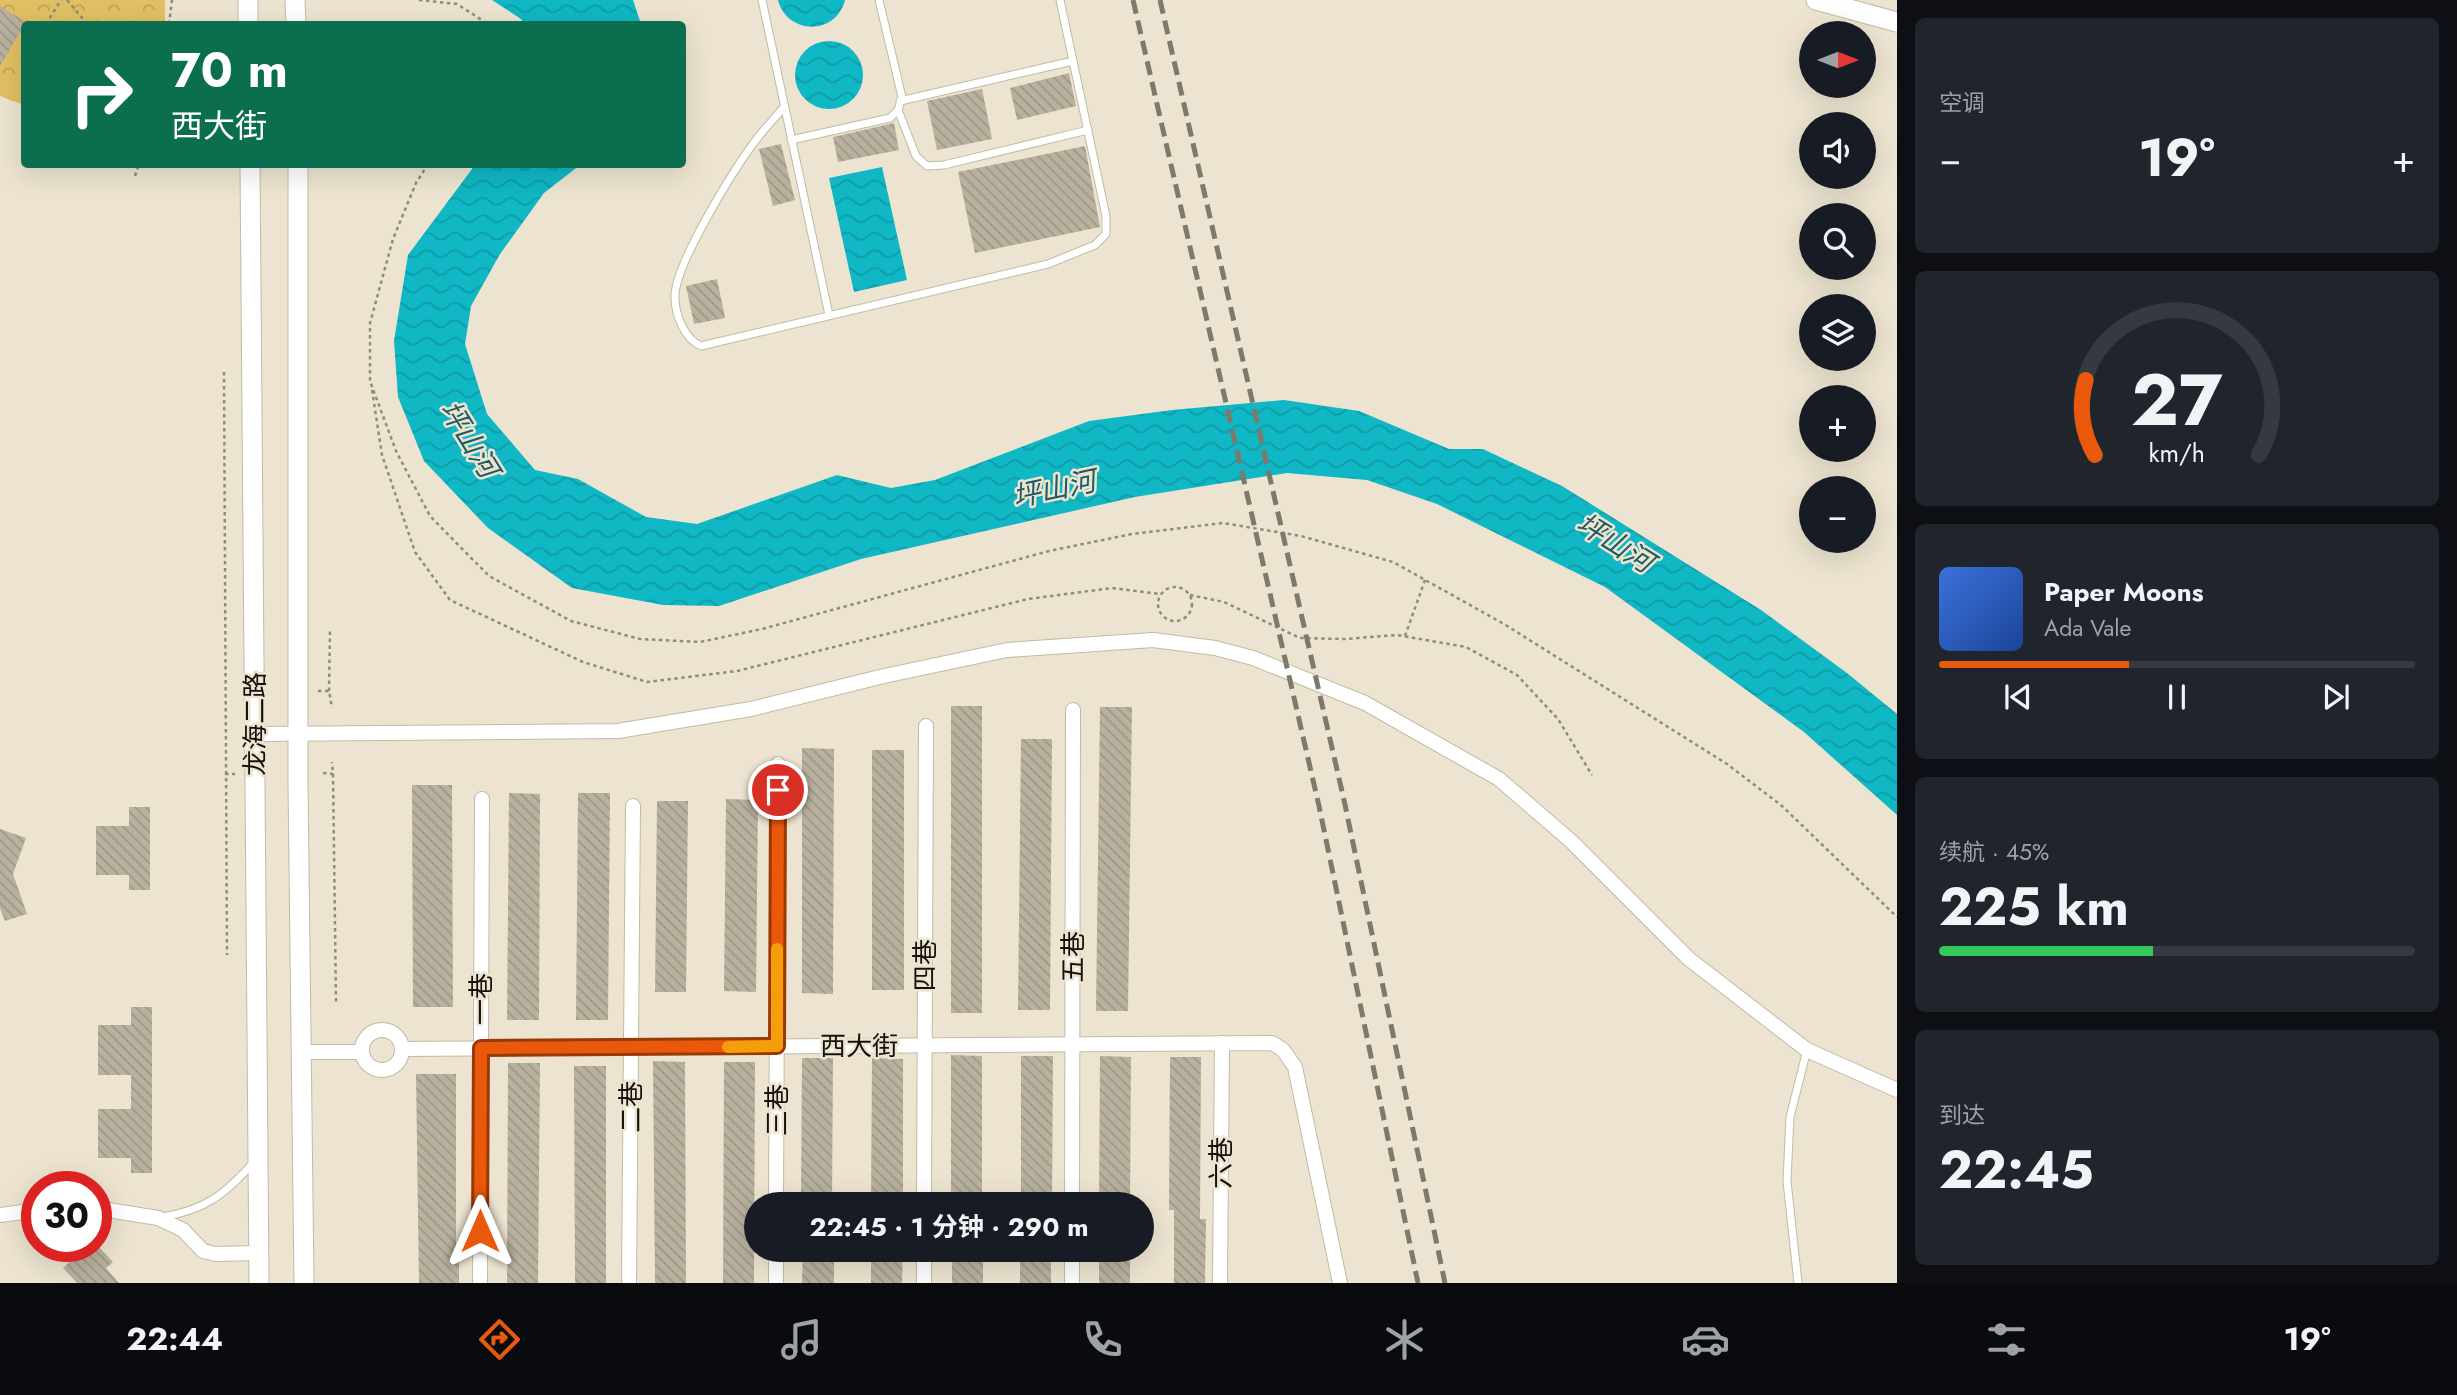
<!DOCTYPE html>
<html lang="zh">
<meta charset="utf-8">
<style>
:root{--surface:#171b24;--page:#20242c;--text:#f1f3f6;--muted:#9ea1a6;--line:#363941;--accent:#ea580c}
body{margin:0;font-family:Jost,"Noto Sans SC",sans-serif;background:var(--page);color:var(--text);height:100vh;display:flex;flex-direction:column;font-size:26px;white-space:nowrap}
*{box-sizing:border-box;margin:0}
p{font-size:23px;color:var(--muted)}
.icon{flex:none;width:38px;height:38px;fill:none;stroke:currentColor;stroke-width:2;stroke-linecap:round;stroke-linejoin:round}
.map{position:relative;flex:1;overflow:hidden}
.drawer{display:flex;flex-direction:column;gap:18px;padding:18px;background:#0d0f14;width:560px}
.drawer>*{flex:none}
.guide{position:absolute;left:21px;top:21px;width:665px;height:147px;border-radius:7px;box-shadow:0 7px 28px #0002;background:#0b6e4f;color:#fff;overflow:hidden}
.needle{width:46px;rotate:90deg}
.fabs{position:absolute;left:1799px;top:21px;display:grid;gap:14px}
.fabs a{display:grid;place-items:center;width:77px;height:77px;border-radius:50%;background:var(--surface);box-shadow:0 7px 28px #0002;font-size:35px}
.speed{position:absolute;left:21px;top:1171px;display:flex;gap:14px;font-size:35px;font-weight:700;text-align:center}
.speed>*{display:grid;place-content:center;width:91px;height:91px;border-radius:50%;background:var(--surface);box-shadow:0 7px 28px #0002;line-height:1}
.speed .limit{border:10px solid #d22;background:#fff;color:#111}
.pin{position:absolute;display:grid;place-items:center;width:60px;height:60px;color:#fff;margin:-30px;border:4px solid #fff;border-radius:50%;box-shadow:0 2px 7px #0007}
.me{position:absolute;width:77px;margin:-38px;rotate:0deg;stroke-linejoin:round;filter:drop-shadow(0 0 5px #0008)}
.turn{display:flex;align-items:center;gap:24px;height:147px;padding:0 35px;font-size:32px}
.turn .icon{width:91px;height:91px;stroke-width:2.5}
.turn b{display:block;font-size:49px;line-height:60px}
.big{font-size:52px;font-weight:700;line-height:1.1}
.drawer .widget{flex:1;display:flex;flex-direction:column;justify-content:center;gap:10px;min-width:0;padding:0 24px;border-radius:10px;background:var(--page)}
.drawer .dial{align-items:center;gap:0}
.dial svg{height:182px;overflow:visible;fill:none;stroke:var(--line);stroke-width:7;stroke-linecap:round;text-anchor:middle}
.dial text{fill:var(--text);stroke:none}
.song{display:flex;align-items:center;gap:21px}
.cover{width:84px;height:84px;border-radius:10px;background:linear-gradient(135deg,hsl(220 70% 55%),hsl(220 70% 35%))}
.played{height:7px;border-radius:4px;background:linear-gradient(90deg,var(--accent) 40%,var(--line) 40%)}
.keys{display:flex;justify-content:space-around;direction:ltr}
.heat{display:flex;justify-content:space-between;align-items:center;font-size:38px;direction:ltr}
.charge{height:10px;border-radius:5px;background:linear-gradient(90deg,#34c759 45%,var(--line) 0)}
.trip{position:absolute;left:744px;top:1192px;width:410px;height:70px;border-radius:35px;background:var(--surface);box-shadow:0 7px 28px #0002;font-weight:700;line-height:70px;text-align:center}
.tab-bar{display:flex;height:112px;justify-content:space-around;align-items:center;background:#090b0e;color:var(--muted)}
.tab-bar .icon{width:49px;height:49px}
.tab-bar .on{color:var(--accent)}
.tab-bar b{font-size:32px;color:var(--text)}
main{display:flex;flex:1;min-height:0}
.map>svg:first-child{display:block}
.forest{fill:url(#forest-crowns)}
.water{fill:url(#water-waves)}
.building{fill:url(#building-back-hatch)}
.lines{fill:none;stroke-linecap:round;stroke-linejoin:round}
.lane-casing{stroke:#c1baa6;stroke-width:9}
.street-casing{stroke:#c1baa6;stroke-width:16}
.secondary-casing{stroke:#c1baa6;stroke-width:21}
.path{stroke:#918b7c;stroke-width:2.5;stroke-dasharray:3.5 3.5;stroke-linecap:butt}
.lane{stroke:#fff;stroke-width:7}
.street{stroke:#fff;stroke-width:14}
.secondary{stroke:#fff;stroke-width:19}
.rail{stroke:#7f796c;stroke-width:5;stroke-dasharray:14 7;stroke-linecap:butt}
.route-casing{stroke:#983908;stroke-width:18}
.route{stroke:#ea580c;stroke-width:12}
.slow{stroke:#f59e0b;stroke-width:12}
.labels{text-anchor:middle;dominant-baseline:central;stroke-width:5;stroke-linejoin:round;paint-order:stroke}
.street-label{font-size:26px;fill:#14110a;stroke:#ece4d0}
.water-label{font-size:28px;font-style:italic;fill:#215b61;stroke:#ece4d0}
</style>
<main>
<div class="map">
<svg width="1897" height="1283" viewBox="0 0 1897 1283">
<defs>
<pattern id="forest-crowns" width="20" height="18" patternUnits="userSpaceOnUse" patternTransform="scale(1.75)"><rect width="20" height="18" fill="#e1bf64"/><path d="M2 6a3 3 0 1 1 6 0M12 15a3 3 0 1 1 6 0" fill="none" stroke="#c0a355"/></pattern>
<pattern id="water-waves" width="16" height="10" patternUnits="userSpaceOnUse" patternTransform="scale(1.75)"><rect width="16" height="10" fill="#10b7c4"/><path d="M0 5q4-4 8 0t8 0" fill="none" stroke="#0e9ca7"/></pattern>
<pattern id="building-back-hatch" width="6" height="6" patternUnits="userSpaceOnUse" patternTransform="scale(1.75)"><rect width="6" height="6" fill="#b9b19e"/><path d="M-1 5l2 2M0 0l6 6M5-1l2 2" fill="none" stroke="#9e9787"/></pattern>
</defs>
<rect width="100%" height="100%" fill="#ece4d0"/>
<!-- forest -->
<polygon class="forest" points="0,0 165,0 165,23 24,24 24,105 0,96"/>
<!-- water -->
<g class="water">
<polygon points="492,0 633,0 641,24 524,24 521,19"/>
<path d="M778,0h67c-9,36 -58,35 -67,0z"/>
<circle cx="829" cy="75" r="34"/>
<polygon points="475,165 580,165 544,193 500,254 471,306 465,344 487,414 535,470 578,479 646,517 697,524 837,475 891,488 935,480 1089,421 1172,410 1284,400 1359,411 1449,449 1483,449 1562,486 1761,610 1847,673 1897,714 1897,815 1804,732 1605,587 1437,504 1367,480 1287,473 1135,497 861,559 719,606 663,605 572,588 488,528 424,461 398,397 394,341 408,255"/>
<polygon points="882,167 907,280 854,292 829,178"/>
</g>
<!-- building -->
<g class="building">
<polygon points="0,6 26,22 0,66"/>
<polygon points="1069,73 1076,106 1017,120 1010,88"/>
<polygon points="982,89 992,139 937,150 927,101"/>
<polygon points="894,123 899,150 838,162 833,137"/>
<polygon points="781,144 795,200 773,206 759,149"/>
<polygon points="1085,146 1100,227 975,253 958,172"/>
<polygon points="717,279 725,318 694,324 686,286"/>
<rect x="951" y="706" width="31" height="307"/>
<polygon points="1100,707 1132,707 1128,1011 1096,1011"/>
<polygon points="1021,739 1052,739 1050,1010 1018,1010"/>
<polygon points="802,748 834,749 833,994 802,993"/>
<rect x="872" y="750" width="32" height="240"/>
<polygon points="412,785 452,785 453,1007 413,1007"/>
<polygon points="509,793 540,794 539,1020 507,1020"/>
<polygon points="578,793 610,793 608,1020 576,1020"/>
<polygon points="726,799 758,800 756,992 724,991"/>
<polygon points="657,801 688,801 686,992 655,992"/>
<polygon points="129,807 150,807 150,890 129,890 129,875 96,875 96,826 129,826"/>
<polygon points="0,829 26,838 13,874 27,914 5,921 0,908"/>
<polygon points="131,1007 152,1007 152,1173 131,1173 131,1158 98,1158 98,1109 131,1109 131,1075 98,1075 98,1025 131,1025"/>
<polygon points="951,1055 982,1056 982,1204 951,1204"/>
<polygon points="1021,1056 1053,1056 1052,1204 1021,1204"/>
<polygon points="1100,1056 1131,1057 1130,1204 1099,1204"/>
<polygon points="1170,1057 1201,1057 1200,1219 1206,1219 1205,1283 1174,1283 1174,1210 1169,1210"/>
<polygon points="802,1058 833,1058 832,1204 801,1204"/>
<polygon points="872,1058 903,1059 903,1204 871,1204"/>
<polygon points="653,1061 685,1062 686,1283 655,1283"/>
<polygon points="724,1062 755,1062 754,1283 723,1283"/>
<polygon points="508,1063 540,1063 538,1283 507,1283"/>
<polygon points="574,1066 606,1066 606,1283 575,1283"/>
<polygon points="416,1074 456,1074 456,1245 459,1245 459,1283 419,1283"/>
<polygon points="86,1246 98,1246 113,1262 106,1268 119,1283 77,1283 63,1268"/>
<polygon points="803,1250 834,1250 834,1283 802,1283"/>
<polygon points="871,1250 903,1250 902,1283 871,1283"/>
<rect x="952" y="1250" width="31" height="33"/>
<rect x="1020" y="1250" width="31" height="33"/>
<rect x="1099" y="1250" width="31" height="33"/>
</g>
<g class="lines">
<defs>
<g id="lane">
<polyline points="762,0 829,315"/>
<polyline points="900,101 1073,61"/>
<path d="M784,107c-10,12 -22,24 -31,37 -20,27 -79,122 -78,153 0,19 10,42 26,49l347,-82 47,-19 11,-11v-18l-46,-216"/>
<polyline points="898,110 916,156 927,166 944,165 1088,130"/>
<polyline points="791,140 890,118 898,110 902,97 879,0"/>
<path d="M162,1217c44,-7 63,-23 92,-55"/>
<polyline points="1798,1283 1787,1181 1790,1117 1807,1050"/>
</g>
<g id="street">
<polyline points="256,734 618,731 751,709 884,676 1007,650 1153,640 1215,648 1253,658 1365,703 1499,779 1571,841 1689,959 1807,1050 1897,1090"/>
<circle cx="382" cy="1050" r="20"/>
<polyline points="402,1049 1272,1043 1283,1050 1295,1067 1340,1283"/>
<polyline points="302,1052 362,1052"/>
<polyline points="776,1204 778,764"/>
<polyline points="924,1204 926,726"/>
<polyline points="1072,1204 1073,710"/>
<polyline points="96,1208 158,1218 183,1230 203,1251 215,1254 258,1253"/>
<polyline points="0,1215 37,1210"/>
<polyline points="480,1283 482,799"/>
<polyline points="629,1283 633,806"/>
<polyline points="776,1283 776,1250"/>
<polyline points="924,1283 924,1250"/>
<polyline points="1072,1283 1072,1250"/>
<polyline points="1220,1283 1222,1043"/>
</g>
<g id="secondary">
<polyline points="248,0 248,24"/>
<polyline points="295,0 296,24"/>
<polyline points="1816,0 1897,22"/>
<polyline points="250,164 259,1283"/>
<polyline points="298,164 298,784 304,1283"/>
</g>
</defs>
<!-- lane casing -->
<use href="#lane" class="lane-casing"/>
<!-- street casing -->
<use href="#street" class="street-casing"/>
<!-- secondary casing -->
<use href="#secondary" class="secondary-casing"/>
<!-- path -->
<g class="path">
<polyline points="67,0 87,24"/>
<polyline points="419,0 457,4 488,24"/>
<polyline points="46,24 61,0"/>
<polyline points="169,24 172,0"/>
<polyline points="22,65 24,60"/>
<polyline points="428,164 416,183 393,239 370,323 370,381 396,451 430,516 489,576 571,621 640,639 700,642 762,629 1049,551 1132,534 1223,523 1301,536 1393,562 1504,624 1727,764 1782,806 1897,917"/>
<polyline points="135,176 139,164"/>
<polyline points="224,372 227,955"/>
<polyline points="372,390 382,455 415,552 450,600 583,662 647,682 737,671 1028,599 1112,588 1160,594"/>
<circle cx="1175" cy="604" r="17"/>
<polyline points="1190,595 1224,602 1300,638 1345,639 1397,635 1466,647 1517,675 1558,719 1592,775"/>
<polyline points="1405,636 1425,580"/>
<polyline points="318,691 329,691 332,708"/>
<polyline points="329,691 330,628"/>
<polyline points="323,773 333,774 332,762"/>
<polyline points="225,774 235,774"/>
<polyline points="333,774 336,1002"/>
</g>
<!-- lane -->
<use href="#lane" class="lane"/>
<!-- street -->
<use href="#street" class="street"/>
<!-- secondary -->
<use href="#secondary" class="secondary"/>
<!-- rail -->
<g class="rail">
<polyline points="1133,0 1319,806 1418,1283"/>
<polyline points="1160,0 1344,800 1445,1283"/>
</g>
</g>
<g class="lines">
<defs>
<polyline id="route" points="480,1231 481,1048 777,1046 778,790"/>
</defs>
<!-- route casing -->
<use href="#route" class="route-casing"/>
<!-- route -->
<use href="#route" class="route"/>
<!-- slow -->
<polyline class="slow" points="728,1047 777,1046 777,949"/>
</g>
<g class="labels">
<!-- street labels -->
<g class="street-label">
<text transform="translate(255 724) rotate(-90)">龙海二路</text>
<text transform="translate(1073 957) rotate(-90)">五巷</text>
<text transform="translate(925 965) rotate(-90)">四巷</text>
<text transform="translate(481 999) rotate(-90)">一巷</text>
<text x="859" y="1046">西大街</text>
<text transform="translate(631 1107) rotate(-90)">二巷</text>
<text transform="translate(777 1110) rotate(-90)">三巷</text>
<text transform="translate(1221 1163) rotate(-90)">六巷</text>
</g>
<!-- water labels -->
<g class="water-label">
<text transform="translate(469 439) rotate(58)">坪山河</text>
<text transform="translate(1054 489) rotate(-12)">坪山河</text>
<text transform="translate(1615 543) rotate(32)">坪山河</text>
</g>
</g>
</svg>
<div class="fabs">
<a><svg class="needle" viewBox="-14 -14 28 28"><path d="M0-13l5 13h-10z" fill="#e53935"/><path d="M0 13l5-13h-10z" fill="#9ea1a6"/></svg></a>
<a><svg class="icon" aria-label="sound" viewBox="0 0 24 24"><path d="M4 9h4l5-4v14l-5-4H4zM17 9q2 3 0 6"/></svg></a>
<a><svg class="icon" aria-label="search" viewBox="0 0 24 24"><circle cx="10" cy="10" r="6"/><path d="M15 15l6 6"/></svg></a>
<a><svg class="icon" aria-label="layers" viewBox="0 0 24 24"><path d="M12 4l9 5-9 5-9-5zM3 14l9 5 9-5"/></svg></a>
<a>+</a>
<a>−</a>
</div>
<div class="speed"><div class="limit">30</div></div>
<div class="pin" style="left:778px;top:790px;background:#d93025"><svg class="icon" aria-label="arrive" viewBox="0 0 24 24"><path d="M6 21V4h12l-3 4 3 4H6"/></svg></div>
<svg class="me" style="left:480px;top:1231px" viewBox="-20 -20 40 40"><path d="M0-17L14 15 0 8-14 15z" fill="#ea580c" stroke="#fff" stroke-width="4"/></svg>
<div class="trip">22:45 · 1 分钟 · 290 m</div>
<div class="guide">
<div class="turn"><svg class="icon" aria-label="right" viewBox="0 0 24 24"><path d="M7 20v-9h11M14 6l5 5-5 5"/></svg><div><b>70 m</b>西大街</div></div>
</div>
</div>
<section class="drawer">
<div class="widget"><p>空调</p>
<div class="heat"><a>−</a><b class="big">19°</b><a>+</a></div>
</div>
<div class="widget dial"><svg viewBox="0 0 100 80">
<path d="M14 69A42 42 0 1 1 86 69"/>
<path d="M14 69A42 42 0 0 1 10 36" stroke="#ea580c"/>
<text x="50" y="56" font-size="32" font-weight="700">27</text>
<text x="50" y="72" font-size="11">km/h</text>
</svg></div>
<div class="widget">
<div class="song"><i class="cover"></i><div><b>Paper Moons</b><p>Ada Vale</p></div></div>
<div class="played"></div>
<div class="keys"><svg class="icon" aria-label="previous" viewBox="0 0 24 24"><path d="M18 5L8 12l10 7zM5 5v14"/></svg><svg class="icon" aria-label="pause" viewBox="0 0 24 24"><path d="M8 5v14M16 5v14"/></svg><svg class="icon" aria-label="next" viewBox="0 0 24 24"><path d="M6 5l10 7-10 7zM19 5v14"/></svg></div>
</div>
<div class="widget"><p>续航 · 45%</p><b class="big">225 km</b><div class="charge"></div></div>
<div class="widget"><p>到达</p><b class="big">22:45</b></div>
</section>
</main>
<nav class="tab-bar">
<b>22:44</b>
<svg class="icon on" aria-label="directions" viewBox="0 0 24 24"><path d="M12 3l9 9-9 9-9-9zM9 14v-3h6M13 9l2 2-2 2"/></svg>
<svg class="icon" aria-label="music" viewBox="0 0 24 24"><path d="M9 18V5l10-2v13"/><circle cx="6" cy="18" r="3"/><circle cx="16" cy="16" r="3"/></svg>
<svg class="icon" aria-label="phone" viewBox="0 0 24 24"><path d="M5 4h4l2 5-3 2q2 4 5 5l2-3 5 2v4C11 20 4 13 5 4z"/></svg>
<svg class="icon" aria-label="climate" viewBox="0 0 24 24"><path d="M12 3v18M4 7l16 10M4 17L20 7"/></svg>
<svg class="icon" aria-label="car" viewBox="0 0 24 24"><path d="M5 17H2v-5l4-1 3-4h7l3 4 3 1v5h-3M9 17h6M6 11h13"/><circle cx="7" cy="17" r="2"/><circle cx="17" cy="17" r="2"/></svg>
<svg class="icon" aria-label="filters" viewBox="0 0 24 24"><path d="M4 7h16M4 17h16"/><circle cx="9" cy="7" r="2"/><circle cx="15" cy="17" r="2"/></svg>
<b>19°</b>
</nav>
